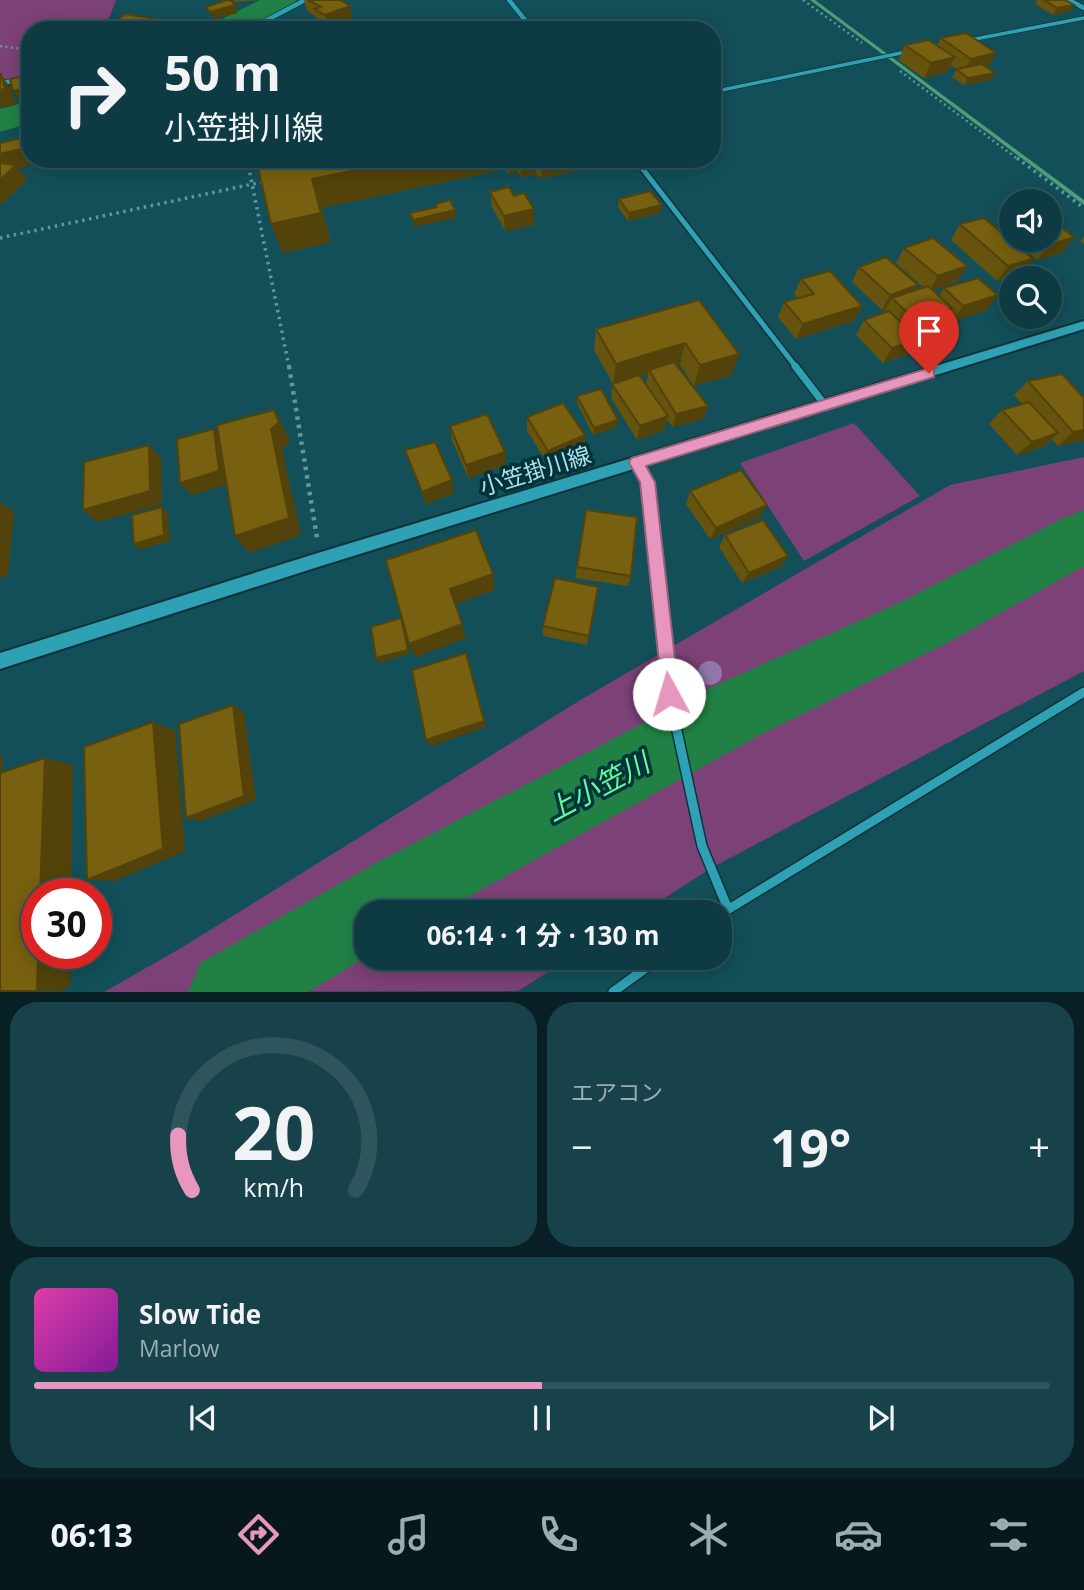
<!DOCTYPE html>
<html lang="ja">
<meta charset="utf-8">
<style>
:root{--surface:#0e3b43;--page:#17424a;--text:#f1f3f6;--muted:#9badb2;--line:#2e555c;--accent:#e797bd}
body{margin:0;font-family:"Open Sans","Noto Sans JP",sans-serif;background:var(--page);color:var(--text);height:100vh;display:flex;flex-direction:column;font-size:26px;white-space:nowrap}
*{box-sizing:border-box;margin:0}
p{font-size:23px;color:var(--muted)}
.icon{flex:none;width:38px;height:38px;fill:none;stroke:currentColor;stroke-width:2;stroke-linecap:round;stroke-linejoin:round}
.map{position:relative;height:992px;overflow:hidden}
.side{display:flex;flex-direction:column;gap:10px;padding:10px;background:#082025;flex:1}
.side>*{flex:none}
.hud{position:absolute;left:21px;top:21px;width:700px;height:147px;border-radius:28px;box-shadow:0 4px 18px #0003,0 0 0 2px var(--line);background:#0e3b43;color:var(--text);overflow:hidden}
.fabs{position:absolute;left:999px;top:189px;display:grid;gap:14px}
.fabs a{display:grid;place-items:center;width:63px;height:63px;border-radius:50%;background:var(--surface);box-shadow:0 4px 18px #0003,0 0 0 2px var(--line);font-size:35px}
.speed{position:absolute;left:21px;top:878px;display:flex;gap:14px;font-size:35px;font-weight:700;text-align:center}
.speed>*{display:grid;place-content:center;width:91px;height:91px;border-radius:50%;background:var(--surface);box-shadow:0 4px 18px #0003,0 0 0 2px var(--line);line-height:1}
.speed .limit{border:10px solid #d22;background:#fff;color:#111}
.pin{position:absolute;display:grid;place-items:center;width:60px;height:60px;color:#fff;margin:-72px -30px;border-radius:50% 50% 50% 0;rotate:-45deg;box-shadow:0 0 7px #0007}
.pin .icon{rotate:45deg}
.me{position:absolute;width:77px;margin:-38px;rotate:354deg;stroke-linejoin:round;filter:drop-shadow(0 0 5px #0008)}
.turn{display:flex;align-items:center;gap:24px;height:147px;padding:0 28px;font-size:32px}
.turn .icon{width:91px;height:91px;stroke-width:2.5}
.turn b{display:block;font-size:49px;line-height:60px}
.big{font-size:52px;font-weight:700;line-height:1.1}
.side .widget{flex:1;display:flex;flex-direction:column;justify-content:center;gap:10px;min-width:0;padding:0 24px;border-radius:28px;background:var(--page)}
.side .dial{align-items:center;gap:0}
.dial svg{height:182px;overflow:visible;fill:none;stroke:var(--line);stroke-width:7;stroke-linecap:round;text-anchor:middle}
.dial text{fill:var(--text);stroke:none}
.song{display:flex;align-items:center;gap:21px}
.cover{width:84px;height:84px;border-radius:10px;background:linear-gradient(135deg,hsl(320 70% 55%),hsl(290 70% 35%))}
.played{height:7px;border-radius:4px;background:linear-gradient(90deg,var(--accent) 50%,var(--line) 50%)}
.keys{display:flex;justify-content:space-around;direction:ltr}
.heat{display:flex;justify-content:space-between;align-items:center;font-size:38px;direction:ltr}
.side .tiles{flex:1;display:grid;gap:10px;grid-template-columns:1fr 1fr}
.widget:last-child{grid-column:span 2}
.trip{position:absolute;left:354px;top:900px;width:378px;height:70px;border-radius:28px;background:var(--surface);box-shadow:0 4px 18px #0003,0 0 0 2px var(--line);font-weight:700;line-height:70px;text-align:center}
.dock{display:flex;height:112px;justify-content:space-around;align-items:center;background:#06181b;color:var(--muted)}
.dock .icon{width:49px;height:49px}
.dock .on{color:var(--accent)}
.dock b{font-size:32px;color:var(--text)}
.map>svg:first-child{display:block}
.green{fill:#7c4176}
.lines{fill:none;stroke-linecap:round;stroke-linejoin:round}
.stream{fill:#4c9e77;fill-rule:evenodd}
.river{fill:#218145;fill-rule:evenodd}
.lane-casing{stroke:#103238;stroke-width:5}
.street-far3-casing{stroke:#103238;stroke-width:6}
.street-far2-casing{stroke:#103238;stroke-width:8}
.street-far1-casing{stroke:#103238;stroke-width:10}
.street-casing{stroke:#103238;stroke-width:12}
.secondary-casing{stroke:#103238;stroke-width:4}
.path-far2{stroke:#6197a1;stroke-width:2.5;stroke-dasharray:2 3.5;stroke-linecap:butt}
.path-far1{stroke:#6197a1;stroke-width:3.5;stroke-dasharray:2.5 4.5;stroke-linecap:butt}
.path{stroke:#6197a1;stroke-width:4.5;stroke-dasharray:3.5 5;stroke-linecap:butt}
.lane{stroke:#2fa1b4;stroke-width:3.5}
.street-far3{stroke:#2fa1b4;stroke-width:4.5}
.street-far2{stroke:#2fa1b4;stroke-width:5}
.street-far1{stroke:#2fa1b4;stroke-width:7}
.street{stroke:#2fa1b4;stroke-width:9}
.secondary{fill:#2fa1b4;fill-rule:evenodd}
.tree{fill:#9077a9}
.wall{fill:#66530d;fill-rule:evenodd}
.shaded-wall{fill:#53430a}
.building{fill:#77600f;stroke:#53430a;stroke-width:2}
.route{fill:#e797bd;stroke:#96627b;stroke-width:2}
.labels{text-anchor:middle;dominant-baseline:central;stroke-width:7;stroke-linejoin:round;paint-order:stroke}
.street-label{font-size:23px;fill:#b2e1eb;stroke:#01333b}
.near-water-label{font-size:28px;font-style:italic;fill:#64fa95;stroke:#01333b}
</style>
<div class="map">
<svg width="1084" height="992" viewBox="0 0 1084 992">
<rect width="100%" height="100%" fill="#134f59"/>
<!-- green -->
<g class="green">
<polygon points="0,0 116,0 110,16 97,30 30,30 30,73 0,82"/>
<polygon points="854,423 920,496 804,561 740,463"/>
<polygon points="1084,457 1084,671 713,867 643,912 366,912 366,957 572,957 518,991 104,992 181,948 582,699 950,485"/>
</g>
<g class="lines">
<!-- stream -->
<polygon class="stream" points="810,0 815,0 1084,200 1084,205"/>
<!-- river -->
<g class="river">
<polygon points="260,0 297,0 293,6 247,30 208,30 212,24"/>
<polygon points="30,101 30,123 0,132 0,109"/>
<polygon points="1084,510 1084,566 947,643 762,734 441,912 366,912 366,957 308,992 188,992 200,963 376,863 714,686 903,601 1063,518"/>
</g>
<defs>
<g id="lane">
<polyline points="970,40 1084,18"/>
<polyline points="712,92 906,52"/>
</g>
<g id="street-far3">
<polyline points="509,0 533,30"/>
<polyline points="1069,0 1084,8"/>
<polyline points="248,30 305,0"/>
<polyline points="0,83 30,78"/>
</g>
<polyline id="street-far2" points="635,159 796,367"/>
<g id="street-far1">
<polyline points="795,366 825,405"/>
<polyline points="636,463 647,482 663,638"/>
</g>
<g id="street">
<polyline points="663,637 669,694 702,846 728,909"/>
<polyline points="719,915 1084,692"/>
<polyline points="613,992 661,957"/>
</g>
<polygon id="secondary" points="1084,321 1084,329 321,566 0,669 0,653 321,552"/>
</defs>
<!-- lane casing -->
<use href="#lane" class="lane-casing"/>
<!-- street-far3 casing -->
<use href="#street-far3" class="street-far3-casing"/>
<!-- street-far2 casing -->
<use href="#street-far2" class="street-far2-casing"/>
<!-- street-far1 casing -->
<use href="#street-far1" class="street-far1-casing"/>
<!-- street casing -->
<use href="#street" class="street-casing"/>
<!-- secondary casing -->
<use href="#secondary" class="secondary-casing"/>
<!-- path-far2 -->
<g class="path-far2">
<polyline points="803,0 862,43"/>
<polyline points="0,46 30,50"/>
<polyline points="900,71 1019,160"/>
</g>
<!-- path-far1 -->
<g class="path-far1">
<polyline points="1017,158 1084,208"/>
<polyline points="247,159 289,367"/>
<polyline points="0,238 267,181"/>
</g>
<!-- path -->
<polyline class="path" points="289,366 317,538"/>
<!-- lane -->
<use href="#lane" class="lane"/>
<!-- street-far3 -->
<use href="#street-far3" class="street-far3"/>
<!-- street-far2 -->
<use href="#street-far2" class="street-far2"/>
<!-- street-far1 -->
<use href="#street-far1" class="street-far1"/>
<!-- street -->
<use href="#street" class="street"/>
<!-- secondary -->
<use href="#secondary" class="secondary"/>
</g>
<!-- trees -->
<circle class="tree" cx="710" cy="673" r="12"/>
<!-- wall -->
<g class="wall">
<polygon points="233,0 260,0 234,2"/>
<polygon points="304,0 340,0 353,20 328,30 318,24 316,17 307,11"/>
<polygon points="1037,0 1065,0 1069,12 1053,15 1035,4"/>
<polygon points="941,38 995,73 990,80 964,85 952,77 957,69 951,65 947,72 924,78 898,60 905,45 937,46"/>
<polygon points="276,159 620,159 619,162 541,178 536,174 521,177 518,172 509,174 505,169 321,208 331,242 283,253 271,224"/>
<polygon points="490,192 534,225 505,231 492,207"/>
<polygon points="619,199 662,205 660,213 628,221 618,207"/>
<polygon points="1012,216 1012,240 1001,231"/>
<polygon points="960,224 1033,259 1021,275 997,281 951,240"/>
<polygon points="1084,236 1084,244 1080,241"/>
<polygon points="1074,237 1061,253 1037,260 1012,240 1050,240"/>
<polygon points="904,248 967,266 957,281 932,290 939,296 944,288 987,310 953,321 946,316 941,323 912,333 918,339 908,354 883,363 856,335 864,320 883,313 886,308 882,310 852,282 859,267 914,291 924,288 896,263"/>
<polygon points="801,279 862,306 854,321 796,339 778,317 784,302 798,298 794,294"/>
<path d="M699,300l40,54 -8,21 -37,11 -14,-21h-3l31,41 -5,13 -30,8 -6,-8 -3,11 -27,10 -26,-42 2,-14 -19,-34 2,-21zM648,374l-2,11 -6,-9z"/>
<polygon points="1028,381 1084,398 1084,440 1058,446 1052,439 1043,447 1017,455 989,424 1002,410 1022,404 1014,395"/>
<polygon points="577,396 617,427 593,435 577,403"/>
<polygon points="527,417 585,435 584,449 548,464 527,431"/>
<polygon points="450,426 506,465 468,478 452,440"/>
<polygon points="405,450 454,493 426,504 410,464"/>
<polygon points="690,491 760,517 710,539 686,504"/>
<polygon points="725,535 788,556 780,567 742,583 719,547"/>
<polygon points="577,567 631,576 628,586 575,578"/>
<polygon points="598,587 587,645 543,636 543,626"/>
</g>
<!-- shaded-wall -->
<g class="shaded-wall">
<polygon points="235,5 238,13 213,19 210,12"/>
<polygon points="1074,5 1069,12 1053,15 1057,8"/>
<polygon points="350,6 353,20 328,30 325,15"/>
<polygon points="162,20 166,30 147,30"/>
<polygon points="996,53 988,68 963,73 971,59"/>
<polygon points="955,57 947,72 924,78 931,63"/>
<polygon points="995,73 990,80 964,85 968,78"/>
<polygon points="1,74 11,89 15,105 0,108"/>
<polygon points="30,87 30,96 18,99 13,91"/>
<polygon points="30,131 30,147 20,132"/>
<polygon points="30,147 30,159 53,159 18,168 27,180 1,205 0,204 0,154"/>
<polygon points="409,159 505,159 505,169 321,208 331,242 283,253 271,224 312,179"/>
<polygon points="508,159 518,159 518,172 509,174"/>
<polygon points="520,159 536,159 536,174 521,177"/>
<polygon points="541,159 620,159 619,162 541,178"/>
<polygon points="662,205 660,213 628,221 629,213"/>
<polygon points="534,209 534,225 505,231 504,216"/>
<polygon points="455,210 456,218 414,227 413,220"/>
<polygon points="1074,237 1061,253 1037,260 1049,245"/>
<polygon points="1033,259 1021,275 997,281 1008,266"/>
<polygon points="967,266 957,281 928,292 938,276"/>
<polygon points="918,285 908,300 892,298 886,308 882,310 890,295"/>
<polygon points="998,295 987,310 953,321 963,306"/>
<polygon points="862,306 854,321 796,339 803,324"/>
<polygon points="952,308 941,323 906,335 915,320"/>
<polygon points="918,339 908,354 883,363 892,348"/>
<polygon points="685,343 680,365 651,373 649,370 648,374 613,384 616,364"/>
<polygon points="739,354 731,375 694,386 700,365"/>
<polygon points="708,406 703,419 673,427 676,414"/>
<polygon points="274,410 285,430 290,442 282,449 301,535 249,553 235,536 271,429"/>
<polygon points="668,416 664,430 637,440 640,426"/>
<polygon points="618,420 617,427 593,435 594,428"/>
<polygon points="214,429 223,442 229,484 191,495 180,483"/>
<polygon points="1084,430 1084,440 1058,446 1073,432"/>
<polygon points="1058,433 1043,447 1017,455 1032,442"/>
<polygon points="585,435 584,449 548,464 548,451"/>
<polygon points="149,445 161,458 162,504 97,522 83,510"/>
<polygon points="505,452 506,465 468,478 466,465"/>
<polygon points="452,480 454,493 426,504 422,492"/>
<polygon points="0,502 14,512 8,575 0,578"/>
<polygon points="767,505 760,517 710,539 716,528"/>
<polygon points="162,507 168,513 170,541 140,550 134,544"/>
<polygon points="788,556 780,567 742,583 749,573"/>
<polygon points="493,574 495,590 455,604 450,589"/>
<polygon points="401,618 404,623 410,654 379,663 376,658"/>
<polygon points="462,624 466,638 416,657 409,644"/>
<polygon points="469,662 486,727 431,746 426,740"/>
<polygon points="233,705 244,712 256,800 201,821 186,818"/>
<polygon points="153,722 175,731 185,851 115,881 87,880"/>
<polygon points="0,756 3,757 0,796"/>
<polygon points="45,758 73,765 71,894 40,894"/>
<polygon points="38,954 71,954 70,987 59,991 37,991"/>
</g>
<!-- building -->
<g class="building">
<polygon points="227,0 230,0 235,5 210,12 206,7"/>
<polygon points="308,0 340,0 350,6 325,15 314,9 321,7"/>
<polygon points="1044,0 1065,0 1074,5 1057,8"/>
<polygon points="126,14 162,20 147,30 116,30 105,28"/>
<polygon points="966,33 996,53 971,59 941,38"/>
<polygon points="928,40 955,57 931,63 905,45"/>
<polygon points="982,64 995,73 968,78 956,69"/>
<polygon points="0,74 1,74 5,89 0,90"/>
<polygon points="30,75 30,87 13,91 10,79"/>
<polygon points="29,107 30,107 30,131 20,132"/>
<polygon points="30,136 30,147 0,154 0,143"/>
<polygon points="276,159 409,159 312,179 321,213 271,224 257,163"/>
<polygon points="0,163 16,165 0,180"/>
<polygon points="509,187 514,196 524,193 534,209 504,216 490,192"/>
<polygon points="650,191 662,205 629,213 619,199"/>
<polygon points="450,200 455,210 413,220 410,213 437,207 436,204"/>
<polygon points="984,218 1033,259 1008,266 960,224"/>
<polygon points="1050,219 1074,237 1049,245 1042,240 1050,240"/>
<polygon points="933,238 967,266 938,276 904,248"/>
<polygon points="886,257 918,285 890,295 859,267"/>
<polygon points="830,271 862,306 803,324 784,302 814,294 801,279"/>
<polygon points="978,278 998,295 963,306 944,288"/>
<polygon points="928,286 952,308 915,320 892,298"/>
<polygon points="699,300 739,354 700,365 685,343 616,364 596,329"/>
<polygon points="889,311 918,339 892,348 864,320"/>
<polygon points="674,362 708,406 676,414 649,370"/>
<polygon points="1062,374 1084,398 1084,430 1073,432 1028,381"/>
<polygon points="639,375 668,416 640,426 612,384"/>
<polygon points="601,389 618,420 594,428 577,396"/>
<polygon points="1029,402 1058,433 1032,442 1002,410"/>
<polygon points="563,403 585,435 548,451 527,417"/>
<polygon points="274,410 279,422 271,429 289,518 235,536 217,425"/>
<polygon points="487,414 505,452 466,465 450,426"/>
<polygon points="214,429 219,471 180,483 177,439"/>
<polygon points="435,442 452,480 422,492 405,450"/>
<polygon points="149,445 150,491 83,510 84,462"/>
<polygon points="741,470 767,505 716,528 690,491"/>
<polygon points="162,507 164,535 134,544 132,515"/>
<polygon points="586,510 637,517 631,576 577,567"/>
<polygon points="763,520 788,556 749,573 725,535"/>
<polygon points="476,530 493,574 450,589 462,624 409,644 386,560"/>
<polygon points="555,578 598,587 589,636 543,626"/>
<polygon points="401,618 408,650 376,658 371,627"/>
<polygon points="466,653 484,721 426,740 412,670"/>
<polygon points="233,705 244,796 186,818 179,724"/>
<polygon points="153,722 163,849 87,880 84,747"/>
<polygon points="45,758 40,894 37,894 37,954 38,954 37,991 0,991 0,773"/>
</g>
<!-- route -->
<polygon class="route" points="929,368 934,369 934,377 646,466 655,482 679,694 676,701 669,703 663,701 640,482 629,463 631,458"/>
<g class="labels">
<!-- street labels -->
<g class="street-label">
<text transform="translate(535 470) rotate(-17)">小笠掛川線</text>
</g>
<!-- near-water labels -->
<g class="near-water-label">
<text transform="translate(597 786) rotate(-28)">上小笠川</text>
</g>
</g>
</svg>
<div class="fabs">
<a><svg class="icon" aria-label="sound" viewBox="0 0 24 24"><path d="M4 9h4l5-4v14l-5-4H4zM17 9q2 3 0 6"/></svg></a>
<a><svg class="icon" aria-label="search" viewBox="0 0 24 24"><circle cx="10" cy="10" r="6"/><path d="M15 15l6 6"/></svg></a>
</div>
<div class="speed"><div class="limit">30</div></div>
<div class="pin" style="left:929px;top:373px;background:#d93025"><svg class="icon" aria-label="arrive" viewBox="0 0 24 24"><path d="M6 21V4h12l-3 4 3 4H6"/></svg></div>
<svg class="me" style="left:669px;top:694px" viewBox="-20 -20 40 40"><circle r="19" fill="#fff"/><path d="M0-13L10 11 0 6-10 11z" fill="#e797bd"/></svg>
<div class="trip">06:14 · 1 分 · 130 m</div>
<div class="hud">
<div class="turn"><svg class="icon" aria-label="right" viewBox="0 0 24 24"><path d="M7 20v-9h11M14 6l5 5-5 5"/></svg><div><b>50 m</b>小笠掛川線</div></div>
</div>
</div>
<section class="side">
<div class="tiles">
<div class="widget dial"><svg viewBox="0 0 100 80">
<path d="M14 69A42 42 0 1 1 86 69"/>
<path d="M14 69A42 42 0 0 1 8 45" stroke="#e797bd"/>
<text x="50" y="56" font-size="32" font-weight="700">20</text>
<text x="50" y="72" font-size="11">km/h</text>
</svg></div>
<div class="widget"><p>エアコン</p>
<div class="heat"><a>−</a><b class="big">19°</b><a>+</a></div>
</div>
<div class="widget">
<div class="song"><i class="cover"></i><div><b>Slow Tide</b><p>Marlow</p></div></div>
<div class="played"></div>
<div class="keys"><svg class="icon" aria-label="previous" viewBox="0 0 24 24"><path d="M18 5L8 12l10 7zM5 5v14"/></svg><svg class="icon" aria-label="pause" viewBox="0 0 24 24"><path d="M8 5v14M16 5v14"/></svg><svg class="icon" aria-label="next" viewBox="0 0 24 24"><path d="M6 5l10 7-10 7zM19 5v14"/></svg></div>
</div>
</div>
</section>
<nav class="dock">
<b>06:13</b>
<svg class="icon on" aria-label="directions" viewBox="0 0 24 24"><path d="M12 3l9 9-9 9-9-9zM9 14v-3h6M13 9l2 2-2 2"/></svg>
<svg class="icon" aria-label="music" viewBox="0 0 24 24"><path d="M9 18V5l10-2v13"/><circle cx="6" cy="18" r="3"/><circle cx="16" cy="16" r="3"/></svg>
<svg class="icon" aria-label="phone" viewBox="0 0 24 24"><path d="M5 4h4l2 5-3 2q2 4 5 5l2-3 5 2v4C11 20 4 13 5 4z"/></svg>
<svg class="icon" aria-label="climate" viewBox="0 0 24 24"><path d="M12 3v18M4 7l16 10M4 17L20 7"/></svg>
<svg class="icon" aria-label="car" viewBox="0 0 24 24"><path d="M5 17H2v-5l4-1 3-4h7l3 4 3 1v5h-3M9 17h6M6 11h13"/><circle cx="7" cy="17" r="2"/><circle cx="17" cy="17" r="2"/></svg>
<svg class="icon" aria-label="filters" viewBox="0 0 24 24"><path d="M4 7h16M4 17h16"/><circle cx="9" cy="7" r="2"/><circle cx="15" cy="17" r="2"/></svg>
</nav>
